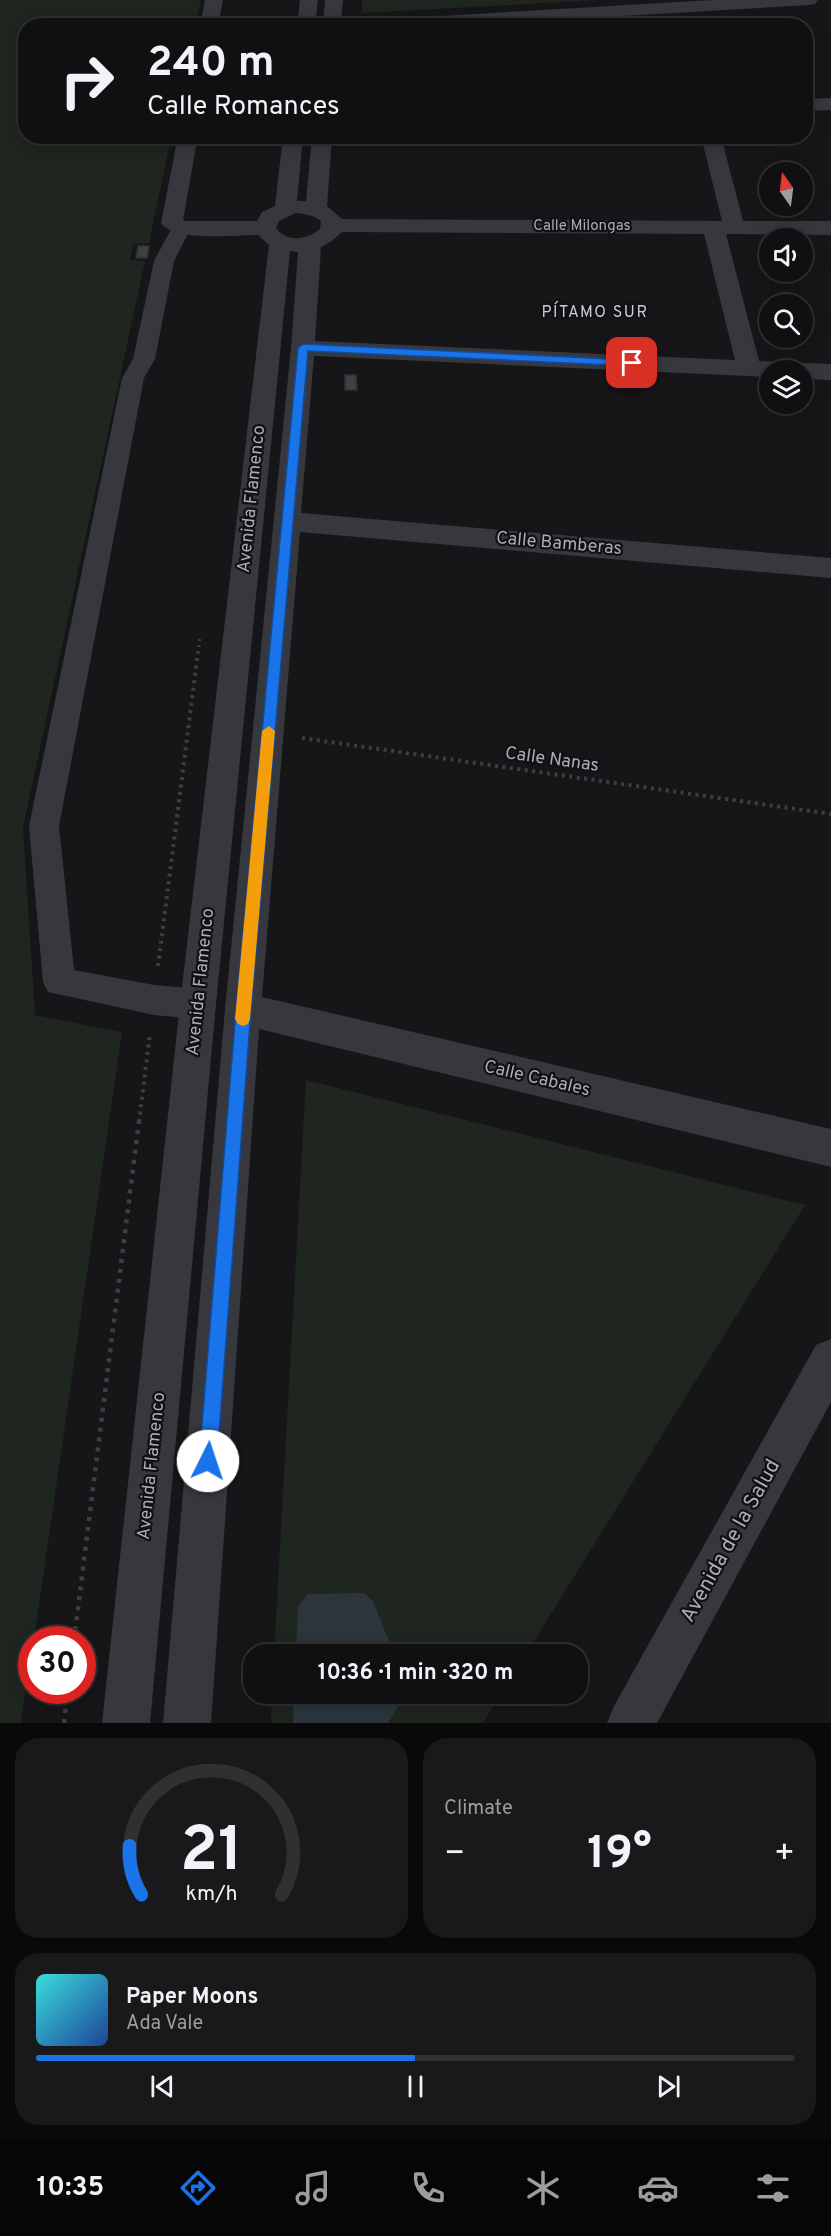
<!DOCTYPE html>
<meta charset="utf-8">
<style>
:root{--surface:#101012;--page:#19191b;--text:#f1f3f6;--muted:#9c9d9f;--line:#303032;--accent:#1a73e8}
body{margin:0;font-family:Overpass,sans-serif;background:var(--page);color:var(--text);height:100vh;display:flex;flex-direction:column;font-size:22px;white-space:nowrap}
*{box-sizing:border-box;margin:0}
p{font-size:20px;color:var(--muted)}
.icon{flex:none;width:33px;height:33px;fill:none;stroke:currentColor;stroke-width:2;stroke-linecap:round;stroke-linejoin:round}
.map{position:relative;height:1723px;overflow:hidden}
.drawer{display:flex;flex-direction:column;gap:15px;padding:15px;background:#09090a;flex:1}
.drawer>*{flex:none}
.guide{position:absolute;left:18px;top:18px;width:795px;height:126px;border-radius:24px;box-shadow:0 3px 15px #0003,0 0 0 2px var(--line);background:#101012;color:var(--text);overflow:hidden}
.needle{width:39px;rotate:346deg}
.tools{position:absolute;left:759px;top:162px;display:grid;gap:12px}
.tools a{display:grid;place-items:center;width:54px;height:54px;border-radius:50%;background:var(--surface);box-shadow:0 3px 15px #0003,0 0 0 2px var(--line);font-size:30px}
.speed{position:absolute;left:18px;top:1626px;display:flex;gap:12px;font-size:30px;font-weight:700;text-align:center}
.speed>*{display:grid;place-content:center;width:78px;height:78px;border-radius:50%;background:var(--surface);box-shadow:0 3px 15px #0003,0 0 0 2px var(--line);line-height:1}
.speed .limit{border:9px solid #d22;background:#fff;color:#111}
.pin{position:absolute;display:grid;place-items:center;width:51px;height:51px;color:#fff;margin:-26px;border-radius:12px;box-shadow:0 3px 9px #0006}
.me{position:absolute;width:66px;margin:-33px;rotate:4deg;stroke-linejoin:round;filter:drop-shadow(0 0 4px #0008)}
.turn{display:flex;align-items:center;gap:21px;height:126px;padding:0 30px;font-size:27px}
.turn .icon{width:78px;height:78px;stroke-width:2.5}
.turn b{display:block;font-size:42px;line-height:51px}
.big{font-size:45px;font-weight:700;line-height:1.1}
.drawer .tile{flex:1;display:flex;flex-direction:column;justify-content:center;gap:9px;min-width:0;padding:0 21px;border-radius:24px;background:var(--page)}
.drawer .dial{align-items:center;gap:0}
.dial svg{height:156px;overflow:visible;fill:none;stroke:var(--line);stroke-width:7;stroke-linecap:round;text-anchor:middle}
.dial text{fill:var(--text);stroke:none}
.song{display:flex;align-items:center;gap:18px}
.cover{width:72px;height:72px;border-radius:9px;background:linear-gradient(135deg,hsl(180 70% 55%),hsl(220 70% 35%))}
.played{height:6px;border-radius:3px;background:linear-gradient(90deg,var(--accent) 50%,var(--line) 50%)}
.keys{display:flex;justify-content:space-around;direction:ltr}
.heat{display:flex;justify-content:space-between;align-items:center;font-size:33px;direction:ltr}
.drawer .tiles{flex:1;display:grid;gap:15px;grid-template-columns:1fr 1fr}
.tile:last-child{grid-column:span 2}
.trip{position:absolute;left:243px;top:1644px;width:345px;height:60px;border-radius:24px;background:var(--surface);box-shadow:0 3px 15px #0003,0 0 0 2px var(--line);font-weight:700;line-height:60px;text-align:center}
.dock{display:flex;height:96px;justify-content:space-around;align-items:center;background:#060607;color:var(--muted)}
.dock .icon{width:42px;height:42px}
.dock .selected{color:var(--accent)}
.dock b{font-size:27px;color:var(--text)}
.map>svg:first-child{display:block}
.green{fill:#1e261f}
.water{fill:#2c353c}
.building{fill:#404145;stroke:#303034;stroke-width:1.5}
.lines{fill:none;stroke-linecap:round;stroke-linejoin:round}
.path-far2{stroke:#3d3f44;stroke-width:3;stroke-dasharray:2 4;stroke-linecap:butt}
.path-far1{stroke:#3d3f44;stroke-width:4;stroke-dasharray:3 4.5;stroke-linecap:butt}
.path{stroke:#3d3f44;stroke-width:4.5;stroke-dasharray:4 6;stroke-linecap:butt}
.pedestrian{fill:#37383d;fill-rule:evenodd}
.minor{fill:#37383d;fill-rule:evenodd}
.tertiary{fill:#37383d;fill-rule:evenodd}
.route{fill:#1a73e8;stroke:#114b97;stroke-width:1.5}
.slow{fill:#f59e0b}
.labels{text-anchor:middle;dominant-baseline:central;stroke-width:4.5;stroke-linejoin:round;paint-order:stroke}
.far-street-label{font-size:15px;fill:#a8adb8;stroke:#111113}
.far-neighbourhood-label{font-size:16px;letter-spacing:1.5px;fill:#c9ccd4;stroke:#111113}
.street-label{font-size:18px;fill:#a8adb8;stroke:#111113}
.near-street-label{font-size:21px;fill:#a8adb8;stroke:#111113}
</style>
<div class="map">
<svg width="831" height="1723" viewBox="0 0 831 1723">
<rect width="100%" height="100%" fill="#161618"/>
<!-- green -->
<g class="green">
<polygon points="0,0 201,0 195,25 26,26 26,136 171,137 149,243 133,244 130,260 145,261 23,827 35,1015 122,1032 34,1639 32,1640 21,1723 0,1723"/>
<polygon points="362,0 599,0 362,13"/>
<polygon points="306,1080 805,1205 526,1654 274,1654"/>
<polygon points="272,1694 501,1694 483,1723 271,1723"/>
</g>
<!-- water -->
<g class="water">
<polygon points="364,1593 373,1601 394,1654 296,1654 298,1606 308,1594"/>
<polygon points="294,1694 406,1694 388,1723 293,1723"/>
</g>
<!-- building -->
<g class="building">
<polygon points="138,246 149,246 147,258 136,258"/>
<polygon points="345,375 356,375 357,390 345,390"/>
</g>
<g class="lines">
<!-- path-far2 -->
<polyline class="path-far2" points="198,653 200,637"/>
<!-- path-far1 -->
<g class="path-far1">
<polyline points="302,738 831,814"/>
<polyline points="158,966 198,652"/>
<polyline points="139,1122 150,1033"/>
</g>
<!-- path -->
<g class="path">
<polyline points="74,1640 139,1121"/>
<polyline points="64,1723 68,1690"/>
</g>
<!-- pedestrian -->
<polygon class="pedestrian" points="181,222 188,224 191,228 174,261 155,359 144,378 59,826 74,970 154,985 198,989 209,994 214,1004 209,1014 198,1019 154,1015 48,992 43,982 29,826 122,378 133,359 154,261 174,224"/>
<!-- minor -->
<g class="minor">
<polygon points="205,0 223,0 218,26 200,26"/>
<polygon points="300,0 318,0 315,26 297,26"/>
<polygon points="325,0 343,0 341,22 713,0 818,0 815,4 809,5 454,26 323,26"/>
<polygon points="831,98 831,110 806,111 806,99"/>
<path d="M178,136h20l-15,84 2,1h72l5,-9 13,-6 8,-70h20l-6,65h9l6,-65h20l-5,70 15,13 380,2 -21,-85h20l22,85h88v14l-105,-1 33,127 72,3v16l-29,-1v-9h-32v7l-456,-21 -13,157 530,45v20l-531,-46 -38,465 569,132v38l-572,-138 -48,694h-48l62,-714 66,-661 7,-96 -8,-1 -74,753 -66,719h-48l78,-719 89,-759 -11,-10c-22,0 -84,7 -97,-12zM296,213c10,1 17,2 25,8l-1,8c-13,11 -33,14 -44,-1l3,-7zM342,232l362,2 31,126 -420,-19 6,-94 11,-6z"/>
</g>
<!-- tertiary -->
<polygon class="tertiary" points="831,1339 831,1402 657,1723 607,1723 614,1706 816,1345"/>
</g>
<!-- route -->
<polygon class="route" points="303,344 632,360 637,363 632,366 308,351 251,1010 217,1461 214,1468 208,1470 201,1468 199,1461 236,1010 298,348"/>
<!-- slow -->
<polygon class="slow" points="269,726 275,731 250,1019 248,1024 243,1026 238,1024 235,1019 262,731"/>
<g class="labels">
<!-- far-street labels -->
<g class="far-street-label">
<text x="582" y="226">Calle Milongas</text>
</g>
<!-- far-neighbourhood labels -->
<g class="far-neighbourhood-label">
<text x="595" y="313">PÍTAMO SUR</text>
</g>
<!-- street labels -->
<g class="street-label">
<text transform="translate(252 499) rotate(-84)">Avenida Flamenco</text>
<text transform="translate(559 544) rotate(5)">Calle Bamberas</text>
<text transform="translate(552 760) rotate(8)">Calle Nanas</text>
<text transform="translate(201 982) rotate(-84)">Avenida Flamenco</text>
<text transform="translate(537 1079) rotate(13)">Calle Cabales</text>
<text transform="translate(152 1466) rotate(-84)">Avenida Flamenco</text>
</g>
<!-- near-street labels -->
<g class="near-street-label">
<text transform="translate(731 1541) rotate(-61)">Avenida de la Salud</text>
</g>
</g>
</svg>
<div class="tools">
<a><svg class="needle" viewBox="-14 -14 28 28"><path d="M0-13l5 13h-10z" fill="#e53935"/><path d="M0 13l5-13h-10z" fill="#9c9d9f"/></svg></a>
<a><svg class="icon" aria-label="sound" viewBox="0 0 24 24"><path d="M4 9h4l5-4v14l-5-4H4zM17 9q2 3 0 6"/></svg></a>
<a><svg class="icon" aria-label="search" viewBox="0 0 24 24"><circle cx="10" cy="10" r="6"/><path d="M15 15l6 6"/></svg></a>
<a><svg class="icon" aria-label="layers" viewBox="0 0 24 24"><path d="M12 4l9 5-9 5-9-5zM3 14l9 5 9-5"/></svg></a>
</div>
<div class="speed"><div class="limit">30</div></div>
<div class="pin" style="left:632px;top:363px;background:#d93025"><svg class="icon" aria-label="arrive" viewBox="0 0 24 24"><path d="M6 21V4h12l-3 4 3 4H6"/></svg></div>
<svg class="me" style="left:208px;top:1461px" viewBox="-20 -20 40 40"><circle r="19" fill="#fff"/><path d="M0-13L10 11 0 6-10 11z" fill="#1a73e8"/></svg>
<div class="trip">10:36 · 1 min · 320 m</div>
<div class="guide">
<div class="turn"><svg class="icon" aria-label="right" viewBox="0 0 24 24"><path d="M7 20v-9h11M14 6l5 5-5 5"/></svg><div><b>240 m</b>Calle Romances</div></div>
</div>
</div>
<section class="drawer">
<div class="tiles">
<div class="tile dial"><svg viewBox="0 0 100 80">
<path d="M14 69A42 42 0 1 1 86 69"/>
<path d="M14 69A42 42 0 0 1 8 44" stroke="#1a73e8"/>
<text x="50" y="56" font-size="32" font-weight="700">21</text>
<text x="50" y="72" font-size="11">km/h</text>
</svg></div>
<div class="tile"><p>Climate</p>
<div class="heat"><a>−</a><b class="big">19°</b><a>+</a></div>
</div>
<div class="tile">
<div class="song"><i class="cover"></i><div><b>Paper Moons</b><p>Ada Vale</p></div></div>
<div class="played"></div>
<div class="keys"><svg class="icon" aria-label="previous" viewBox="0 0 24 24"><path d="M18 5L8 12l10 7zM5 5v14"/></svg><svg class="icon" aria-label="pause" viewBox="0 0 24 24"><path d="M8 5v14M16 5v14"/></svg><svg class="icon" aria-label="next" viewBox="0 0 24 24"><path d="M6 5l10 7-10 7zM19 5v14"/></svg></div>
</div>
</div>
</section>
<nav class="dock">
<b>10:35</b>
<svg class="icon selected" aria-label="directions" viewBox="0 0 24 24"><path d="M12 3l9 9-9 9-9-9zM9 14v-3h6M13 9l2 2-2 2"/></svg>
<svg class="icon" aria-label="music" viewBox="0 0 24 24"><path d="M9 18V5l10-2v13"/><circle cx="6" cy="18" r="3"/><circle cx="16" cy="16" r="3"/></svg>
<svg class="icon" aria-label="phone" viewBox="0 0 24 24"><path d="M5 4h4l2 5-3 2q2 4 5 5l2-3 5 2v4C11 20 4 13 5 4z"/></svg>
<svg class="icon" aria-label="climate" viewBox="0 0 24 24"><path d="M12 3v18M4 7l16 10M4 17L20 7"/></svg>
<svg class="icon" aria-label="car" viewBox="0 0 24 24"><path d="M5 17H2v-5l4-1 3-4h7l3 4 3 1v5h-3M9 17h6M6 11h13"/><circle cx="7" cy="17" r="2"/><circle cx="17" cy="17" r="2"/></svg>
<svg class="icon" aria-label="filters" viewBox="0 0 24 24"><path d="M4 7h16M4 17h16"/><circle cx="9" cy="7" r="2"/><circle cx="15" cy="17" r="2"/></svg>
</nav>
